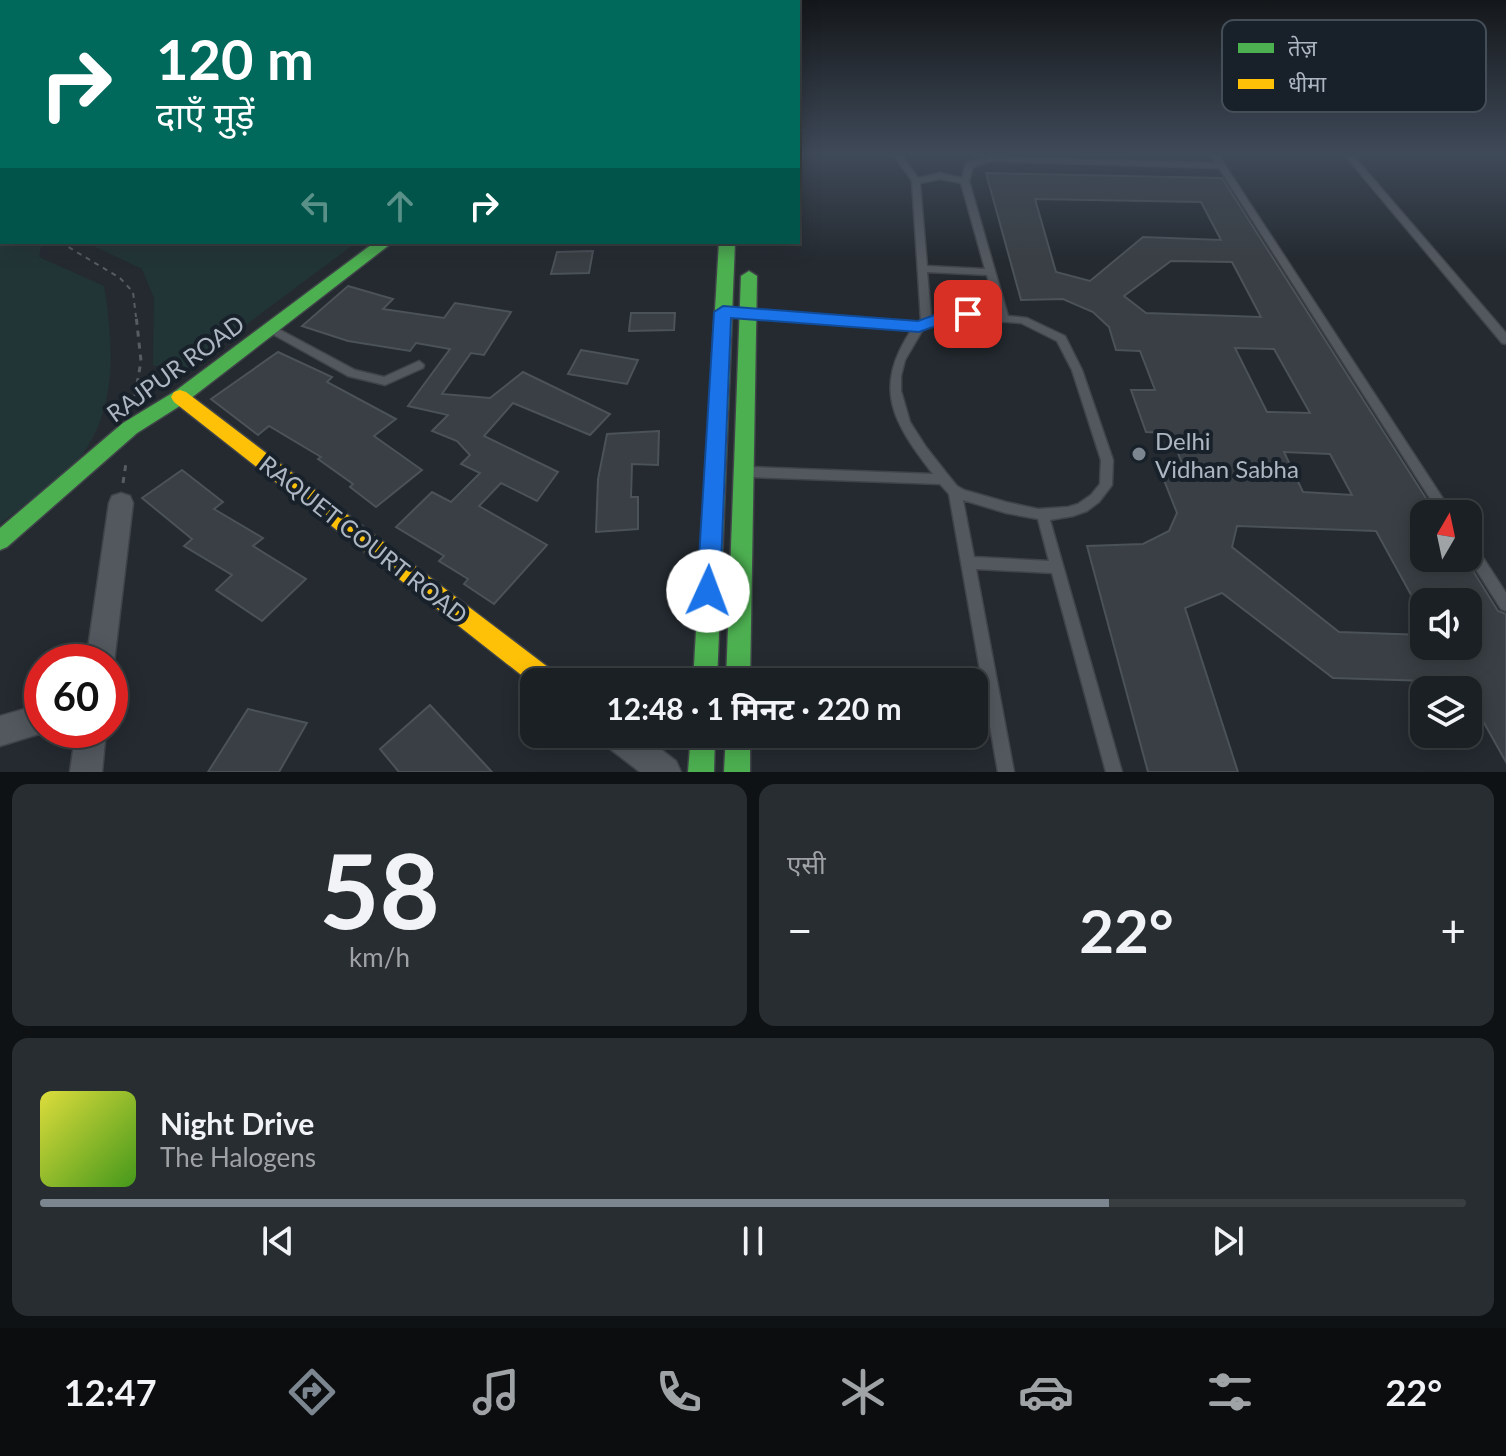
<!DOCTYPE html>
<html lang="hi">
<meta charset="utf-8">
<style>
:root{--surface:#1b2024;--page:#282d31;--text:#f1f3f6;--muted:#a0a3a6;--line:#393e41;--accent:#7c8690}
body{margin:0;font-family:Lato,"Noto Sans Devanagari",sans-serif;background:var(--page);color:var(--text);height:100vh;display:flex;flex-direction:column;font-size:30px;white-space:nowrap}
*{box-sizing:border-box;margin:0}
p{font-size:26px;color:var(--muted)}
.icon{flex:none;width:44px;height:44px;fill:none;stroke:currentColor;stroke-width:2;stroke-linecap:round;stroke-linejoin:round}
.map{position:relative;height:772px;overflow:hidden}
.drawer{display:flex;flex-direction:column;gap:12px;padding:12px;background:#0f1214;flex:1}
.drawer>*{flex:none}
.guide{position:absolute;left:0px;top:0px;width:800px;height:244px;box-shadow:0 4px 20px #0003,0 0 0 2px var(--line);background:#00695c;color:#fff;overflow:hidden}
.needle{width:52px;rotate:9deg}
.fabs{position:absolute;left:1410px;top:500px;display:grid;gap:16px}
.fabs a{display:grid;place-items:center;width:72px;height:72px;border-radius:16px;background:var(--surface);box-shadow:0 4px 20px #0003,0 0 0 2px var(--line);font-size:40px}
.speed{position:absolute;left:24px;top:644px;display:flex;gap:16px;font-size:40px;font-weight:700;text-align:center}
.speed>*{display:grid;place-content:center;width:104px;height:104px;border-radius:50%;background:var(--surface);box-shadow:0 4px 20px #0003,0 0 0 2px var(--line);line-height:1}
.speed .limit{border:12px solid #d22;background:#fff;color:#111}
.pin{position:absolute;display:grid;place-items:center;width:68px;height:68px;color:#fff;margin:-34px;border-radius:16px;box-shadow:0 4px 12px #0006}
.me{position:absolute;width:88px;margin:-44px;rotate:2deg;stroke-linejoin:round;filter:drop-shadow(0 0 6px #0008)}
.turn{display:flex;align-items:center;gap:28px;height:168px;padding:0 24px;font-size:36px}
.turn .icon{width:104px;height:104px;stroke-width:2.5}
.turn b{display:block;font-size:56px;line-height:68px}
.lanes{display:flex;align-items:center;height:76px;padding:0 24px;background:#0003;justify-content:center;gap:40px;direction:ltr}
.lanes .off{opacity:.35}
.big{font-size:60px;font-weight:700;line-height:1.1}
.drawer .tile{flex:1;display:flex;flex-direction:column;justify-content:center;gap:12px;min-width:0;padding:0 28px;border-radius:16px;background:var(--page)}
.drawer .dial{align-items:center;gap:0}
.dial b{font-size:104px;line-height:1}
.song{display:flex;align-items:center;gap:24px}
.cover{width:96px;height:96px;border-radius:12px;background:linear-gradient(135deg,hsl(60 70% 55%),hsl(100 70% 35%))}
.played{height:8px;border-radius:4px;background:linear-gradient(90deg,var(--accent) 75%,var(--line) 75%)}
.keys{display:flex;justify-content:space-around;direction:ltr}
.heat{display:flex;justify-content:space-between;align-items:center;font-size:44px;direction:ltr}
.drawer .tiles{flex:1;display:grid;gap:12px;grid-template-columns:1fr 1fr}
.tile:last-child{grid-column:span 2}
.trip{position:absolute;left:520px;top:668px;width:468px;height:80px;border-radius:16px;background:var(--surface);box-shadow:0 4px 20px #0003,0 0 0 2px var(--line);font-weight:700;line-height:80px;text-align:center}
.tab-bar{display:flex;height:128px;justify-content:space-around;align-items:center;background:#0b0d0e;color:var(--muted)}
.tab-bar .icon{width:56px;height:56px}
.tab-bar .selected{color:var(--accent)}
.tab-bar b{font-size:36px;color:var(--text)}
.map>svg:first-child{display:block}
.green{fill:#223536}
.building{fill:#393f44;stroke:#4b5258;stroke-width:2;fill-rule:evenodd}
.lines{fill:none;stroke-linecap:round;stroke-linejoin:round}
.lane-casing{stroke:#404449;stroke-width:3}
.street-casing{stroke:#404449;stroke-width:3}
.fast-casing{stroke:#404449;stroke-width:3}
.slow-casing{stroke:#404449;stroke-width:3}
.path-far1{stroke:#565d62;stroke-width:2;stroke-dasharray:5 5;stroke-linecap:butt}
.path{stroke:#565d62;stroke-width:3;stroke-dasharray:6 6;stroke-linecap:butt}
.lane{fill:#53585f;fill-rule:evenodd}
.street{fill:#53585f;fill-rule:evenodd}
.fast{fill:#4caf50;fill-rule:evenodd}
.slow{fill:#ffc107;fill-rule:evenodd}
.route{fill:#1a73e8;stroke:#114b97;stroke-width:2}
.poi-dot{fill:#7c8690;stroke:#18212a;stroke-width:3}
.labels{text-anchor:middle;dominant-baseline:central;stroke-width:8;stroke-linejoin:round;paint-order:stroke}
.street-label{font-size:24px;fill:#acb7c3;stroke:#18212a}
.poi-label{font-size:24px;fill:#acb7c3;stroke:#18212a;text-anchor:start}
.key{fill:#18212a;stroke:#444e58;stroke-width:2}
.key-label{font-size:22px;fill:#acb7c3}
</style>
<div class="map">
<svg width="1506" height="772" viewBox="0 0 1506 772">
<rect width="100%" height="100%" fill="#242a30"/>
<!-- green -->
<g class="green">
<path d="M0,153l2,89h40l-3,15 65,29c9,56 14,117 -20,166 -14,20 -63,55 -84,72z"/>
<polygon points="85,242 357,242 180,374 153,365 154,298 142,269"/>
</g>
<!-- building -->
<g class="building">
<path d="M986,173l236,5 214,336h-12v44h41l33,53 8,3v148l-45,-80 -128,-4 -111,-85 -37,15 53,164h-90l-61,-226 56,-2 26,-13 8,-18 -15,-38 25,1 -17,-43 -24,-1 -15,-42h24l-15,-39 -24,-1 -7,-23 -16,-15 -30,-13 -42,1zM1035,199l166,3 20,38 -78,-3 -53,44 -34,-9zM1171,261l61,1 29,55 -115,-4 -22,-17zM1235,348l39,1 36,64 -43,-1zM1284,452l46,2 22,41 -49,-3zM1237,526l139,5 39,71h53v44h-44v-11l-85,-3 -107,-85z"/>
<polygon points="593,251 589,273 551,274 557,252"/>
<polygon points="348,286 393,299 383,309 444,318 455,303 511,312 484,355 471,353 442,394 490,398 523,372 610,414 590,435 513,403 484,436 558,472 537,501 501,483 479,506 547,545 494,604 464,584 468,579 439,561 444,556 396,527 432,492 451,502 480,473 461,464 470,455 457,441 432,431 448,415 408,406 450,349 416,343 410,351 348,341 302,326"/>
<polygon points="631,313 675,313 674,330 629,331"/>
<polygon points="581,350 638,360 627,384 568,374"/>
<polygon points="278,352 332,377 327,382 396,419 374,436 422,470 376,507 350,487 353,484 318,459 321,457 269,426 258,435 211,399"/>
<polygon points="659,431 658,465 632,464 631,497 638,497 638,529 596,532 598,479 607,434"/>
<polygon points="182,470 223,502 214,509 263,538 253,546 306,579 262,621 216,590 232,575 184,546 192,539 142,498"/>
<polygon points="430,705 492,772 399,772 380,749"/>
<polygon points="248,709 307,723 279,772 208,772"/>
</g>
<g class="lines">
<defs>
<g id="lane">
<path d="M892,153h8l18,25 22,-5 22,5 4,-15 24,-6 226,6 -7,-10h8l236,361h-13l-221,-346 -229,-7 -17,6 -4,14 39,135 19,2 38,18 17,34 31,90 -1,25 -13,17 -12,9 -14,5 -23,4 72,252h-16l-54,-199 -76,-4 38,203h-16l-49,-278 -9,-10 -191,-7 -4,-2 -2,-3 2,-3 4,-2 184,7c-40,-52 -61,-85 -21,-145l-161,-13 -5,-3 5,-3 167,12 3,-1 -9,-140zM940,179l21,4 24,86 -58,-3 -7,-83zM927,272l60,3 11,40 -47,-3 -20,5zM951,318l70,5 36,18 15,29 29,90 -1,24 -9,11 -13,9 -10,3 -30,2 -32,-7 -42,-12 -7,-4 -9,-11 -22,-28 -16,-25 -9,-31v-15l4,-16 17,-29 11,-8zM963,500l43,13 32,6 11,42 -75,-4z"/>
<polygon points="1343,153 1351,153 1506,333 1506,344 1502,343"/>
<polygon points="271,325 355,370 384,377 419,361 424,365 423,368 385,385 348,376 267,331 266,329"/>
<polygon points="1468,540 1473,542 1506,593 1506,611 1501,609 1468,557"/>
</g>
<g id="street">
<polygon points="121,493 130,496 133,503 114,662 110,672 110,662 86,662 109,503 112,496"/>
<polygon points="42,704 42,730 52,730 0,746 0,716"/>
<polygon points="76,730 106,730 102,772 70,772"/>
<polygon points="601,734 641,734 676,761 681,772 640,772 605,745"/>
</g>
<g id="fast">
<polygon points="375,242 393,242 186,402 137,433 7,547 0,550 0,528 123,423 174,392"/>
<polygon points="719,242 735,242 717,682 693,682"/>
<polygon points="749,271 757,276 750,682 726,682 741,276"/>
<polygon points="691,734 715,734 714,772 688,772"/>
<polygon points="726,734 750,734 750,772 724,772"/>
</g>
<polygon id="slow" points="180,390 186,392 557,674 561,682 534,682 534,685 174,402 171,397 174,392"/>
</defs>
<!-- lane casing -->
<use href="#lane" class="lane-casing"/>
<!-- street casing -->
<use href="#street" class="street-casing"/>
<!-- fast casing -->
<use href="#fast" class="fast-casing"/>
<!-- slow casing -->
<use href="#slow" class="slow-casing"/>
<!-- path-far1 -->
<polyline class="path-far1" points="60,242 120,278 133,292 136,317"/>
<!-- path -->
<g class="path">
<polyline points="135,396 141,361 136,315"/>
<polyline points="123,483 126,463"/>
</g>
<!-- lane -->
<use href="#lane" class="lane"/>
<!-- street -->
<use href="#street" class="street"/>
<!-- fast -->
<use href="#fast" class="fast"/>
<!-- slow -->
<use href="#slow" class="slow"/>
</g>
<!-- sky -->
<linearGradient id="sky" x2="0" y2="1"><stop stop-color="#14171a"/><stop offset="0.59" stop-color="#3f4a59"/><stop offset="1" stop-color="#3f4a59" stop-opacity="0"/></linearGradient>
<rect width="1506" height="261" fill="url(#sky)"/>
<!-- route -->
<polygon class="route" points="723,306 918,321 951,309 968,309 977,314 974,318 953,320 919,332 731,318 720,591 716,598 708,601 700,598 697,591 714,312"/>
<!-- markers -->
<circle class="poi-dot" cx="1139" cy="454" r="8"/>
<g class="labels">
<!-- street labels -->
<g class="street-label">
<text transform="translate(175 368) rotate(-36)">RAJPUR ROAD</text>
<text transform="translate(364 539) rotate(38)">RAQUET COURT ROAD</text>
</g>
<!-- poi labels -->
<g class="poi-label">
<text x="1155" y="440">Delhi<tspan x="1155" dy="28">Vidhan Sabha</tspan></text>
</g>
</g>
<!-- legend -->
<rect x="1222" y="20" width="264" height="92" rx="12" class="key"/>
<rect x="1238" y="43" width="36" height="10" fill="#4caf50"/>
<rect x="1238" y="79" width="36" height="10" fill="#ffc107"/>
<g class="key-label">
<text x="1288" y="56">तेज़</text>
<text x="1288" y="92">धीमा</text>
</g>
</svg>
<div class="fabs">
<a><svg class="needle" viewBox="-14 -14 28 28"><path d="M0-13l5 13h-10z" fill="#e53935"/><path d="M0 13l5-13h-10z" fill="#a0a3a6"/></svg></a>
<a><svg class="icon" aria-label="sound" viewBox="0 0 24 24"><path d="M4 9h4l5-4v14l-5-4H4zM17 9q2 3 0 6"/></svg></a>
<a><svg class="icon" aria-label="layers" viewBox="0 0 24 24"><path d="M12 4l9 5-9 5-9-5zM3 14l9 5 9-5"/></svg></a>
</div>
<div class="speed"><div class="limit">60</div></div>
<div class="pin" style="left:968px;top:314px;background:#d93025"><svg class="icon" aria-label="arrive" viewBox="0 0 24 24"><path d="M6 21V4h12l-3 4 3 4H6"/></svg></div>
<svg class="me" style="left:708px;top:591px" viewBox="-20 -20 40 40"><circle r="19" fill="#fff"/><path d="M0-13L10 11 0 6-10 11z" fill="#1a73e8"/></svg>
<div class="trip">12:48 · 1 मिनट · 220 m</div>
<div class="guide">
<div class="turn"><svg class="icon" aria-label="right" viewBox="0 0 24 24"><path d="M7 20v-9h11M14 6l5 5-5 5"/></svg><div><b>120 m</b>दाएँ मुड़ें</div></div>
<div class="lanes"><svg class="icon off" aria-label="left" viewBox="0 0 24 24"><path d="M17 20v-9H6M10 6l-5 5 5 5"/></svg><svg class="icon off" aria-label="ahead" viewBox="0 0 24 24"><path d="M12 20V5M6 11l6-6 6 6"/></svg><svg class="icon" aria-label="right" viewBox="0 0 24 24"><path d="M7 20v-9h11M14 6l5 5-5 5"/></svg></div>
</div>
</div>
<section class="drawer">
<div class="tiles">
<div class="tile dial"><b>58</b><p>km/h</p></div>
<div class="tile"><p>एसी</p>
<div class="heat"><a>−</a><b class="big">22°</b><a>+</a></div>
</div>
<div class="tile">
<div class="song"><i class="cover"></i><div><b>Night Drive</b><p>The Halogens</p></div></div>
<div class="played"></div>
<div class="keys"><svg class="icon" aria-label="previous" viewBox="0 0 24 24"><path d="M18 5L8 12l10 7zM5 5v14"/></svg><svg class="icon" aria-label="pause" viewBox="0 0 24 24"><path d="M8 5v14M16 5v14"/></svg><svg class="icon" aria-label="next" viewBox="0 0 24 24"><path d="M6 5l10 7-10 7zM19 5v14"/></svg></div>
</div>
</div>
</section>
<nav class="tab-bar">
<b>12:47</b>
<svg class="icon selected" aria-label="directions" viewBox="0 0 24 24"><path d="M12 3l9 9-9 9-9-9zM9 14v-3h6M13 9l2 2-2 2"/></svg>
<svg class="icon" aria-label="music" viewBox="0 0 24 24"><path d="M9 18V5l10-2v13"/><circle cx="6" cy="18" r="3"/><circle cx="16" cy="16" r="3"/></svg>
<svg class="icon" aria-label="phone" viewBox="0 0 24 24"><path d="M5 4h4l2 5-3 2q2 4 5 5l2-3 5 2v4C11 20 4 13 5 4z"/></svg>
<svg class="icon" aria-label="climate" viewBox="0 0 24 24"><path d="M12 3v18M4 7l16 10M4 17L20 7"/></svg>
<svg class="icon" aria-label="car" viewBox="0 0 24 24"><path d="M5 17H2v-5l4-1 3-4h7l3 4 3 1v5h-3M9 17h6M6 11h13"/><circle cx="7" cy="17" r="2"/><circle cx="17" cy="17" r="2"/></svg>
<svg class="icon" aria-label="filters" viewBox="0 0 24 24"><path d="M4 7h16M4 17h16"/><circle cx="9" cy="7" r="2"/><circle cx="15" cy="17" r="2"/></svg>
<b>22°</b>
</nav>
